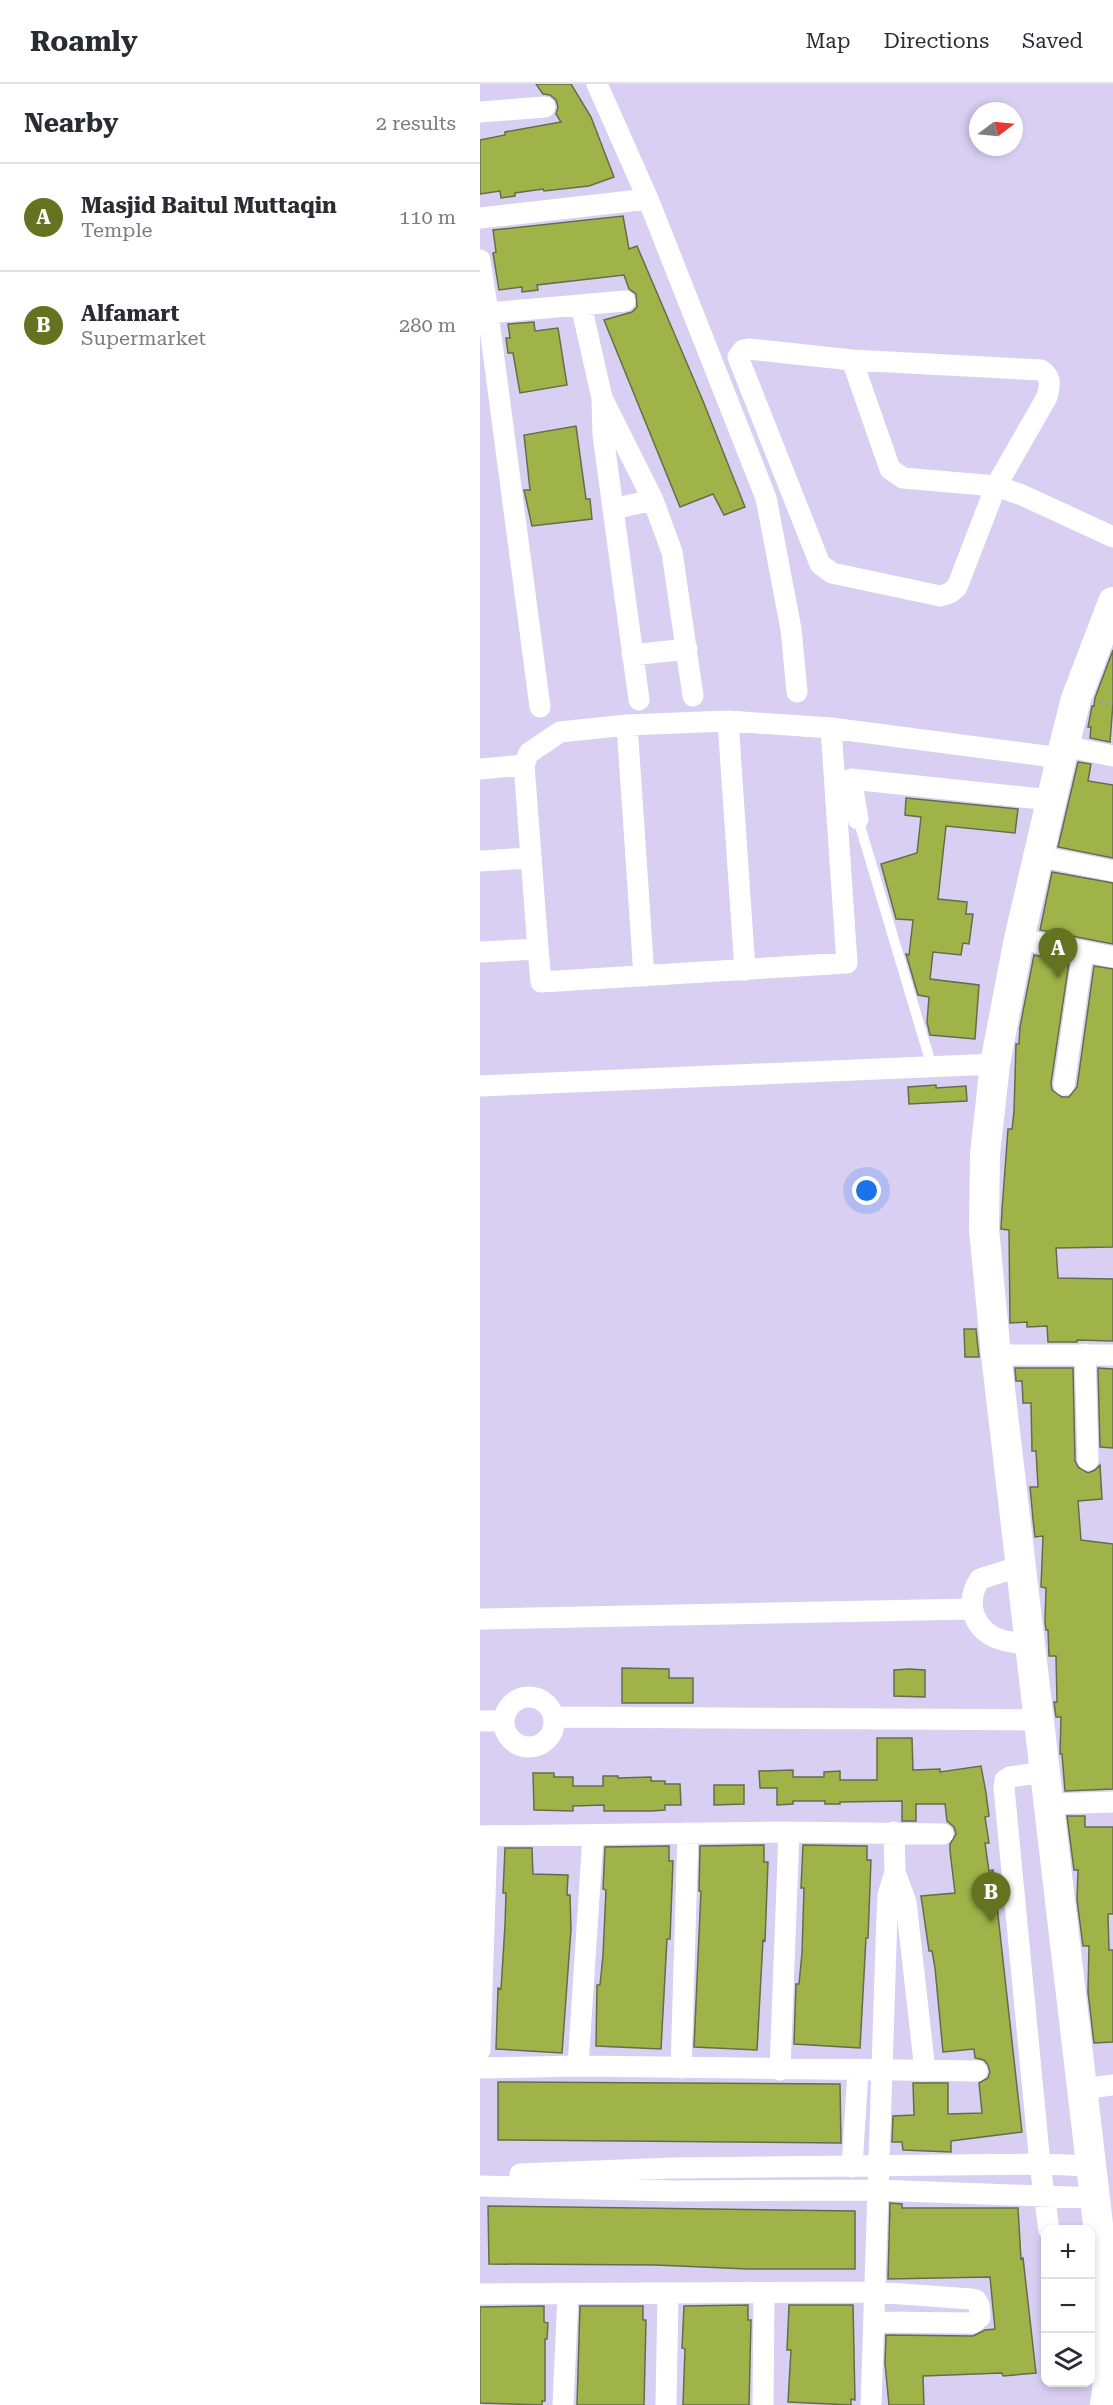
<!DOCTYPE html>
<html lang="en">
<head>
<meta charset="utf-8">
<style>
	:root { --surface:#fff; --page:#f7f7f7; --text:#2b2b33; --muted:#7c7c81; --line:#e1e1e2; --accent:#64731f }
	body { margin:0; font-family:"Roboto Serif",serif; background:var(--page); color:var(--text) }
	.controls { position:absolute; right:18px; bottom:18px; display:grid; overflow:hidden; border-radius:12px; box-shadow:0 3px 9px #0003 }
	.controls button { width:54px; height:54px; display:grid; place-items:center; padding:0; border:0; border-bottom:2px solid var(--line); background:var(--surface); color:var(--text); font:30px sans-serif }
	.compass { position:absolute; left:489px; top:18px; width:54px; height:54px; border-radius:50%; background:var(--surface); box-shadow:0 3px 9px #0003; rotate:74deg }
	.you { position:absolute; left:387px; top:1107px; width:21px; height:21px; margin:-15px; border:4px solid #fff; border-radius:50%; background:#1a73e8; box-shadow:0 0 0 9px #1a73e833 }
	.badge { display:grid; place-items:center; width:39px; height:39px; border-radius:50%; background:var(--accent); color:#fff; font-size:20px; font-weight:700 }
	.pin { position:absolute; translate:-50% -50px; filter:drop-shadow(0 2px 3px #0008) }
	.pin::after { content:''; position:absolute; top:32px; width:21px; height:18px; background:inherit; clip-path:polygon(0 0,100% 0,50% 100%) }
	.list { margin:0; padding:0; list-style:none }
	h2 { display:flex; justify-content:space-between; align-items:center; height:78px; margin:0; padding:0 24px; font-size:26px }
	h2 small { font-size:20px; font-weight:400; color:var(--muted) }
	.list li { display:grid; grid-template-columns:39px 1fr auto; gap:18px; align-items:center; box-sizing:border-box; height:108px; padding:0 24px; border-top:2px solid var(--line) }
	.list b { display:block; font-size:22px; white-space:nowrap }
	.list p { margin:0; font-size:20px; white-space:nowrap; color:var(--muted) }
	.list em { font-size:20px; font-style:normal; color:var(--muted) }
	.icon { flex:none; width:33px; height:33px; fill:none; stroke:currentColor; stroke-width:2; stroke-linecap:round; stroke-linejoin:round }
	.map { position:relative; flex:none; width:633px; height:2321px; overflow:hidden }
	header { display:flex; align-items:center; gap:36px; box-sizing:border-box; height:84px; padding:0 30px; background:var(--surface); border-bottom:2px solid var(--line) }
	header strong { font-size:28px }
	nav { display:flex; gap:33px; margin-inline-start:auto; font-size:21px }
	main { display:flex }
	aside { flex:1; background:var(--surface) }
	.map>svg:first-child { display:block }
</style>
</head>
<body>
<header>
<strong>Roamly</strong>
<nav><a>Map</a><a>Directions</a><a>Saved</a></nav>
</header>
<main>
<aside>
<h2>Nearby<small>2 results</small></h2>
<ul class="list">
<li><span class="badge">A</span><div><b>Masjid Baitul Muttaqin</b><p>Temple</p></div><em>110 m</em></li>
<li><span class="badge">B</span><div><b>Alfamart</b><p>Supermarket</p></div><em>280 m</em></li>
</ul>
</aside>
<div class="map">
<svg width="633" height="2321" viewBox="0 0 633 2321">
	<rect width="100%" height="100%" fill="#d9cff3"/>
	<!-- building -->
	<path fill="#9fb348" stroke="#656d4b" stroke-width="1.5" d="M56 0H91L111 33 134 93 109 102 64 107 63 105 35 109V112L21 114 20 107 0 110V56L25 51V48L81 38 76 30 78 23 76 16 70 11 63 10Z
		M143 132 149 165 157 162 223 317 265 423 244 431 233 410 200 423 124 236 152 228 157 223 156 210 149 205 144 191 57 201 58 206 42 208V203L19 206 13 169 16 168 13 146Z
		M54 238 55 247 78 244 87 301 40 309 33 269H28L26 254H30L28 240Z
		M96 342 106 415H110L112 435 52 442 44 406H50L44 351Z
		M633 566V619L630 658 610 654 611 643H608L612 622H614L615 614Z
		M598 678 611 680 608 697 633 701V774L578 763Z
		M426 714 538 725 535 749 466 742 458 815 487 818 486 830H493L489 860 483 859 481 871 453 868 450 895 499 901 495 955 450 951 447 938 449 913 438 911 426 870 429 871 433 836 416 835 415 831 401 780 437 769 441 733 425 731Z
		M572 788 633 799V860L560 846Z
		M554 871 589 878 571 999 572 1006 582 1013H589L597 1003 614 882 633 885V1163L576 1164 578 1194 633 1195V1257L597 1256V1258H568L567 1242 547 1243V1238L530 1239 529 1146 521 1145 522 1126 528 1045H532L534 1027 536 960H539L540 943Z
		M456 1001V1004L486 1002 487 1017 429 1020 428 1003Z
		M484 1245H496L499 1273H485Z
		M535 1284H593L595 1377 598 1383 608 1389 615 1386 620 1381 622 1415 598 1417 601 1456 633 1460V1705L585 1707 582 1670H580L581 1633H576L574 1618H577L576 1572H569L568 1546H566L565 1538 566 1504 561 1503 563 1452 555 1453 553 1435 550 1403H558L556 1367H552L551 1319H543L542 1297H536Z
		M618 1284 633 1285V1364L620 1363Z
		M142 1584 189 1585V1594H213V1619H142Z
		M429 1585 445 1586V1613L414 1612V1586Z
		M397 1654H432L433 1686 460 1685V1688L501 1682 506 1709 509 1732 505 1733 509 1759H505L509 1787 513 1786 542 2048 471 2057V2068L423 2066 422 2058H412L413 2032 434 2031 433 1999H468V2030L502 2029 499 1999 508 1994 510 1988 508 1981 504 1976 495 1974 494 1965 463 1968 455 1884 452 1867H449L441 1812 475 1809 470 1767V1760L476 1750 474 1743 467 1737 465 1720H436V1737H422V1717L360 1718V1720H345V1717H313V1720L297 1721V1704H280L279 1687 313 1686V1693H344V1688L360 1687V1696H397Z
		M53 1689H74V1693H93V1702H123V1692H138V1694L171 1693V1697H185V1700H200L201 1721H185V1726L171 1727H124V1721L93 1722V1727L54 1726Z
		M234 1701H264V1720L234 1721Z
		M587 1732H605V1743H633V1830H628L629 1866H633V1958L614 1959 608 1908 609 1862H603L597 1816 598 1786H594Z
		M284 1761V1778H288L285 1857 283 1856 277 1966 214 1963 221 1807H219L220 1762Z
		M323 1761 387 1762V1776H391L388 1854H386L380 1964 314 1960 316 1900H319L322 1869 324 1804H321Z
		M189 1762V1777H193L190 1855H187L181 1965 116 1962 117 1901H120L123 1871 126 1806 123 1805 125 1763Z
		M25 1764H52L53 1790 88 1791 87 1811H90L91 1845 82 1969 16 1965 18 1904 21 1905 25 1841 26 1809H23Z
		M18 1998 360 2000 361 2059 18 2056Z
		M410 2119 422 2120V2124H538L541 2175 543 2174 556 2289 523 2292 522 2289 443 2292 444 2321H409L405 2279 406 2251 493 2252 505 2246 515 2245 510 2193 408 2195Z
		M8 2122 375 2127V2185H268L175 2181 9 2180Z
		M268 2221V2236H271L269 2321H203L205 2265 202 2264 204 2222Z
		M309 2221H373L375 2316 371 2315V2321L308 2318 311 2266H307Z
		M64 2222V2238L68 2239 67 2255H65V2317H62V2321L0 2319V2223Z
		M100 2222H163V2236H166L164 2321H97Z"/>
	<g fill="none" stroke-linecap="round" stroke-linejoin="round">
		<!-- path -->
		<path stroke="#a098b5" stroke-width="3" stroke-dasharray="3 4.5" stroke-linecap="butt" d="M619 618 633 620"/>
		<!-- lane -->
		<path stroke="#fff" stroke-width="10" d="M378 735 452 983"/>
		<!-- street -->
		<path stroke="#fff" stroke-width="21" d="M117 0 168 115 286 414 311 545 317 608
			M0 28 65 23
			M0 134 168 115
			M0 176 8 229 145 217
			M101 221 122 314 173 416 133 425
			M0 230 8 229 60 623
			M269 265 372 276 561 286C572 294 570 300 567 313L516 402 477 503 470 509 460 512 352 489 340 480 258 273 263 266Z
			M372 276 410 385 423 394 516 402 542 411 633 453
			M122 314 123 351 159 616
			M173 416 192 468 213 612
			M152 571 207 565
			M248 637 265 886
			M147 641 164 892
			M584 662 633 672
			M44 681 58 865
			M0 685 44 681 49 669 80 648 147 641 248 637 351 644 581 674
			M378 735 371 695 571 716
			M558 772 633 787
			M0 777 51 774
			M539 855 633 873
			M0 868 58 865 61 898 367 879 351 644
			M584 1001 603 868
			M0 1002 515 980
			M605 1270 608 1376
			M516 1271H633
			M541 1482 500 1495C487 1514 490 1539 512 1552 522 1558 539 1559 550 1561
			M0 1535 491 1525
			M24 1638a25 25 0 1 1 50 0a25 25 0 1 1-50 0Z
			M74 1633 560 1636
			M0 1637H23
			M566 1688 530 1693 525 1696 524 1704 560 2080 569 2146
			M570 1720 633 1718
			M0 1752 309 1748 463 1750
			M415 1788 426 1818 445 1987
			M0 1966 7 1752
			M98 1982 113 1752
			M0 1984 98 1982 497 1987
			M201 1984 208 1749
			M300 1986 309 1748
			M603 2005 633 2001
			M372 2083 378 1986
			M40 2090 192 2084 560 2080 613 2082
			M0 2102 193 2107 397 2106 616 2114
			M0 2210 395 2208 491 2215 496 2216 499 2221 500 2233 493 2239 394 2238
			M83 2321 88 2211
			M186 2321 188 2210
			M283 2321 284 2210
			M391 2321 407 1831 408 1811 415 1788 414 1748"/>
		<!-- secondary -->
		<path stroke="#fff" stroke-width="30" d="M625 2321C631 2286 629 2253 627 2217L516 1271 504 1145 505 1070 515 980 539 855 584 662 596 615 633 518"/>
	</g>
</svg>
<div class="controls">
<button>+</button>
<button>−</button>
<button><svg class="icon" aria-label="layers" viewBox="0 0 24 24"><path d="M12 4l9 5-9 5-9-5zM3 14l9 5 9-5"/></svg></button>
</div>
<svg class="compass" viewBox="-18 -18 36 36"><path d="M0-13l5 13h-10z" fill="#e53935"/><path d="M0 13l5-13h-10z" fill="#7c7c81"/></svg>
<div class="you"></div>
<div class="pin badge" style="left:578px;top:894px">A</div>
<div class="pin badge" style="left:511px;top:1838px">B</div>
</div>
</main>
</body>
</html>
